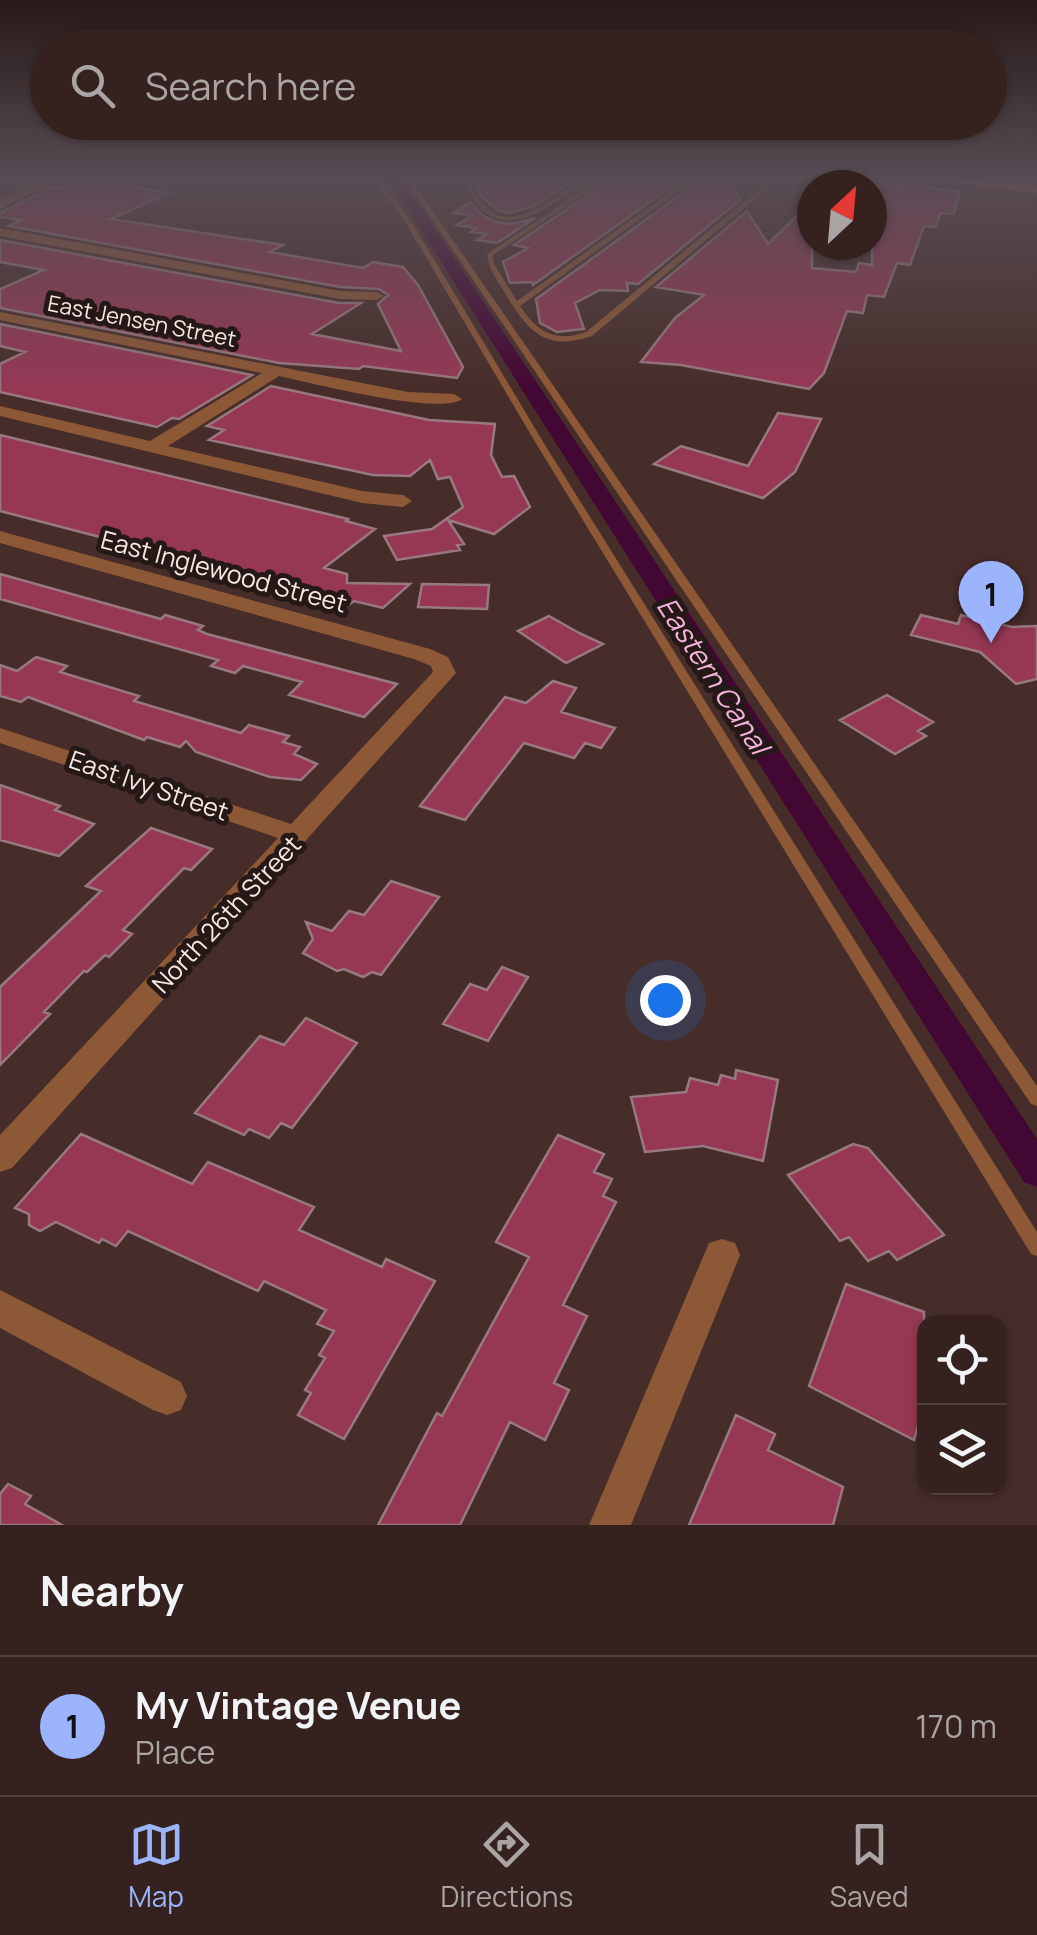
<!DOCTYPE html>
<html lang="en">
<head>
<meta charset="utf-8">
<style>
	:root { --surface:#35221f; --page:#3d2a28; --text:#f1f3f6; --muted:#aaa4a4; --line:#4f3f3d; --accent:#9cb4fd }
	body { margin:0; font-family:Manrope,sans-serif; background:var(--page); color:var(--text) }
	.controls { position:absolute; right:30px; bottom:30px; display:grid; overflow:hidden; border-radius:20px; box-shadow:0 2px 8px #0004 }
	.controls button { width:90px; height:90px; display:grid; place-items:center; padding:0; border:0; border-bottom:2px solid var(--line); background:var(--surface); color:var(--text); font:50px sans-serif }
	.compass { position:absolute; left:797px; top:170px; width:90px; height:90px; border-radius:50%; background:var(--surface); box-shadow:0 2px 8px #0004; rotate:26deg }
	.you { position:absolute; left:665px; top:1000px; width:35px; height:35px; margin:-25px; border:8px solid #fff; border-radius:50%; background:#1a73e8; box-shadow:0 0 0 15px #1a73e833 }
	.badge { display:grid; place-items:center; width:65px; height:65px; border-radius:50%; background:var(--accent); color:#111; font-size:32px; font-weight:700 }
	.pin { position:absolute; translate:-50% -82px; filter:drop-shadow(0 2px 5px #0008) }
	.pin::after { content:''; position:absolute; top:52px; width:35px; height:30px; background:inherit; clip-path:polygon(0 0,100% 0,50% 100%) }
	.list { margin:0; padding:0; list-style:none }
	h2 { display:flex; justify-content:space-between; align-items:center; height:130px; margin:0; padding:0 40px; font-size:42px }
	h2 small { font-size:32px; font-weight:400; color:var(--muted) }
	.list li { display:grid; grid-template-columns:65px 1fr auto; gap:30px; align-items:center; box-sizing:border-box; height:140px; padding:0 40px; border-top:2px solid var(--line) }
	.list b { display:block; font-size:38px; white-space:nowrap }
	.list p { margin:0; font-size:32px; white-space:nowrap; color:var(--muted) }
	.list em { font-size:32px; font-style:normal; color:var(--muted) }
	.icon { flex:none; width:55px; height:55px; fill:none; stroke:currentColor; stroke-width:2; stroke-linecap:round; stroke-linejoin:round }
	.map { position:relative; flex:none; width:1037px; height:1525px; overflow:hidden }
	.search { position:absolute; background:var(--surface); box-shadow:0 2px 8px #0004; left:30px; right:30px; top:30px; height:110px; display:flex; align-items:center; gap:25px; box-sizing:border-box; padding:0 35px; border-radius:55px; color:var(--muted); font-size:38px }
	.sheet { height:270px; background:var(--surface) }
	nav { display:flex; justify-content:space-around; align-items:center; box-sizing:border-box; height:140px; border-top:2px solid var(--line); background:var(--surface); font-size:28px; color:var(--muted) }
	nav a { display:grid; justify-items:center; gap:5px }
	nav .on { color:var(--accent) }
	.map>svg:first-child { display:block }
</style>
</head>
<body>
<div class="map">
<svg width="1037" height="1525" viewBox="0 0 1037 1525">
	<rect width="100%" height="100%" fill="#472d29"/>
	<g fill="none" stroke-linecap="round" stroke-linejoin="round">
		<!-- canal -->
		<path fill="#430734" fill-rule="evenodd" d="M385 178H398L420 206 1037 1139V1187L1024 1182 407 208Z"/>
	</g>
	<!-- building -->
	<path fill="#963854" stroke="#98797f" stroke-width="2.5" d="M487 178H576L534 206 510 213 499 211 481 196 476 188Z
		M613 178 681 180 533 285 532 282 510 283 503 262 528 248 514 245Z
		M88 180 169 193 111 219 283 245 270 252 363 268 373 262 403 267 418 285 463 367 457 378 363 366 359 369 279 363 0 308V289L44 270 0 262V240L339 303H361L312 334 401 351 378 304 388 295 379 289 340 287 9 226 22 220 0 217V213L53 187 67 188Z
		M872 180 960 192 954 214 941 213 935 227 924 226 910 265 897 263 884 297 867 295 863 313 847 311 824 373 809 389 681 365 641 362 675 318 704 295 656 287 747 211 768 244 812 201V268L856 272 859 263 872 265Z
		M698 182H728L740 200 638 284 627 283 628 291 600 290 575 303 584 329 557 332 540 323 536 299Z
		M470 202 482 215 496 222 511 224 535 218 497 243 477 240 487 234 471 232 477 228 457 225 473 215 453 213Z
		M0 324 252 375 179 419 172 418 157 427 0 392V364L25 352 0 346Z
		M271 386 429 420 495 424 491 455 502 477 514 476 530 507 494 534 448 520 464 544 457 545 460 550 397 560 384 536 432 529 463 507 450 477 438 479 430 460 410 476 373 475 209 440 224 430 207 426Z
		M778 413 821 419 795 472 763 498 654 464 681 446 748 466Z
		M0 435 348 519 346 521 375 529 324 568 347 574V583L410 584 383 608 354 601 350 604 183 563 188 560 0 511Z
		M0 574 161 619 165 615 203 626 198 630 207 634 397 684 364 717 289 695 302 682 243 666 235 673 211 666 218 660 0 599Z
		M422 584 489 585 487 609 418 607Z
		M921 615 958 624 961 615 1012 627 1037 626V679L1016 684 980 652 911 635Z
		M549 616 579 633 603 644 566 663 518 631Z
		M36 657 67 666 60 672 139 696 134 701 241 733 249 725 289 736 283 742 300 747 294 754 317 764 301 780 270 777 196 752 186 741 180 747 147 737 144 740 28 697 21 702 0 696V665L17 671Z
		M553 681 576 688 561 712 615 728 601 748 585 743 574 758 524 743 465 820 420 806 505 697 526 703Z
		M887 695 933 722 918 731 926 736 895 754 840 720Z
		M0 785 60 806 55 810 94 824 59 856 0 840Z
		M151 828 212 849 191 870 184 868 123 930 132 934 109 957 105 955 87 972 84 971 44 1012 50 1014 0 1065V987L101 891 86 886Z
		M391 881 439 897 381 975 372 972 363 977 344 969 337 971 303 953 313 939 306 922 332 931 349 911 364 915Z
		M502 967 528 977 488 1041 443 1024 470 984 487 990Z
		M306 1018 357 1043 292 1128 281 1123 269 1138 249 1129 244 1135 195 1113 260 1036 284 1045Z
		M736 1070 778 1080 763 1161 703 1146 645 1152 631 1097 686 1092 690 1078 718 1085 721 1075 735 1079Z
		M81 1134 192 1184 208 1162 314 1207 299 1230 382 1267 386 1259 435 1281 344 1439 298 1415 311 1393 305 1390 325 1358 319 1355 334 1331 317 1324 326 1310 264 1281 258 1291 128 1231 116 1246 102 1239 99 1243 56 1222 40 1231 29 1225V1214L15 1208Z
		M558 1135 604 1154 594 1172 612 1179 603 1196 616 1202 563 1305 587 1316 554 1383 569 1390 545 1440 510 1422 460 1525H378L437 1413 442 1416 529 1257 496 1242Z
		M853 1144 868 1148 944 1235 897 1260 889 1251 868 1261 849 1237 840 1241 788 1175Z
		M846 1284 924 1312V1404L914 1440 809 1386Z
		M736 1415 775 1434 768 1450 843 1487 833 1525H689Z
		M8 1484 31 1496 25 1504 62 1525H0V1494Z"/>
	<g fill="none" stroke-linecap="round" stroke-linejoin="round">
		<!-- service -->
		<path fill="#8d5836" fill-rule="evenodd" d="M372 178H378L410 219 545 445 1037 1232V1256L1031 1254 537 445 404 220Z
			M404 178H410L1037 1086V1106L1031 1104Z
			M476 178H483L471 187C476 194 480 202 486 208 514 234 559 195 583 178H590C565 197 515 238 484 212 476 206 471 195 465 187Z
			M601 178H609L493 255 494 264 517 301 690 178H697L520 306C537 332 555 343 586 332L773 178H780L592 336C543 353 526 328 503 290 496 278 488 268 487 254Z"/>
		<!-- minor -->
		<path fill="#8d5836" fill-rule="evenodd" d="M47 178H62L0 209V200Z
			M0 228 340 291 377 292 384 296 377 300 340 299 0 236Z
			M0 312 408 392 454 394 462 399C440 416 312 383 279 376L168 446 362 491 403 495 412 501 403 507 362 503 0 416V406L150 441 262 373 0 320Z
			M0 531 430 649 448 657 456 673 12 1168 0 1172V1135L278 838 0 743V728L291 824 433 672 431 666 414 659 0 543Z
			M722 1239 735 1243 740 1255 631 1525H589L709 1243Z
			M0 1290 181 1382 187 1396 181 1410 167 1415 153 1410 0 1328Z"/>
		<!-- primary -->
		<path fill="#e17522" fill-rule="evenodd" d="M941 178 1037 185V193L947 182Z"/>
	</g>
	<!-- sky -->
	<linearGradient id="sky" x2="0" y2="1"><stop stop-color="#271917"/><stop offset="0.45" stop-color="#584c54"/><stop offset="1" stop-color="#584c54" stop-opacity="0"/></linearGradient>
	<rect width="1037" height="392" fill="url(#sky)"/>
	<g text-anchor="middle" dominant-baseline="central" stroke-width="10" stroke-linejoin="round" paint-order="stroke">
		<!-- far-street labels -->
		<g font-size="22" fill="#fae8e5" stroke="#251917">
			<text transform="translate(142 321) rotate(11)">East Jensen Street</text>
		</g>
		<!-- street labels -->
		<g font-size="25" fill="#fae8e5" stroke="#251917">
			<text transform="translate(224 571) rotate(15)">East Inglewood Street</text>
			<text transform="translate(149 785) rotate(19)">East Ivy Street</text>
			<text transform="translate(226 914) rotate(-47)">North 26th Street</text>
		</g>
		<!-- water labels -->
		<g font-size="28" font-style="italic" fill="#f6b2dd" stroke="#251917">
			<text transform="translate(714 675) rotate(57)">Eastern Canal</text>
		</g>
	</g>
</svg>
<div class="controls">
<button><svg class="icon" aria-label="locate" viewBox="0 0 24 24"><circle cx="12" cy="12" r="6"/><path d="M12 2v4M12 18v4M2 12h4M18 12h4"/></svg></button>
<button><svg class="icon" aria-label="layers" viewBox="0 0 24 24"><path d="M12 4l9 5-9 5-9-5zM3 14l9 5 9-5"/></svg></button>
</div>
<svg class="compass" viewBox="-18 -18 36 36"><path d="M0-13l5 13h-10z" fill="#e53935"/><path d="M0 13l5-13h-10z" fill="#aaa4a4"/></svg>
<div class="you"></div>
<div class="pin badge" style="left:991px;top:643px">1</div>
<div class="search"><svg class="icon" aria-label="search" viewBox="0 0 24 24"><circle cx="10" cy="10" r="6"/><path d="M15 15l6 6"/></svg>Search here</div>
</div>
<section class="sheet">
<h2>Nearby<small></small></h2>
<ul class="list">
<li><span class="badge">1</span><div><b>My Vintage Venue</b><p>Place</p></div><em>170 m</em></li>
</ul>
</section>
<nav>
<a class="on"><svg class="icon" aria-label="map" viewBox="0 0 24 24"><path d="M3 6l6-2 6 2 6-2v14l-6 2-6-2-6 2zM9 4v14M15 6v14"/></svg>Map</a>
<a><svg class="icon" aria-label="directions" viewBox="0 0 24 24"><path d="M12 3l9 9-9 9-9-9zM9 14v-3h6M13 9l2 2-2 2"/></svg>Directions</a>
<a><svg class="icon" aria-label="saved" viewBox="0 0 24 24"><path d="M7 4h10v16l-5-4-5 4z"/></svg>Saved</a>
</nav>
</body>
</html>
